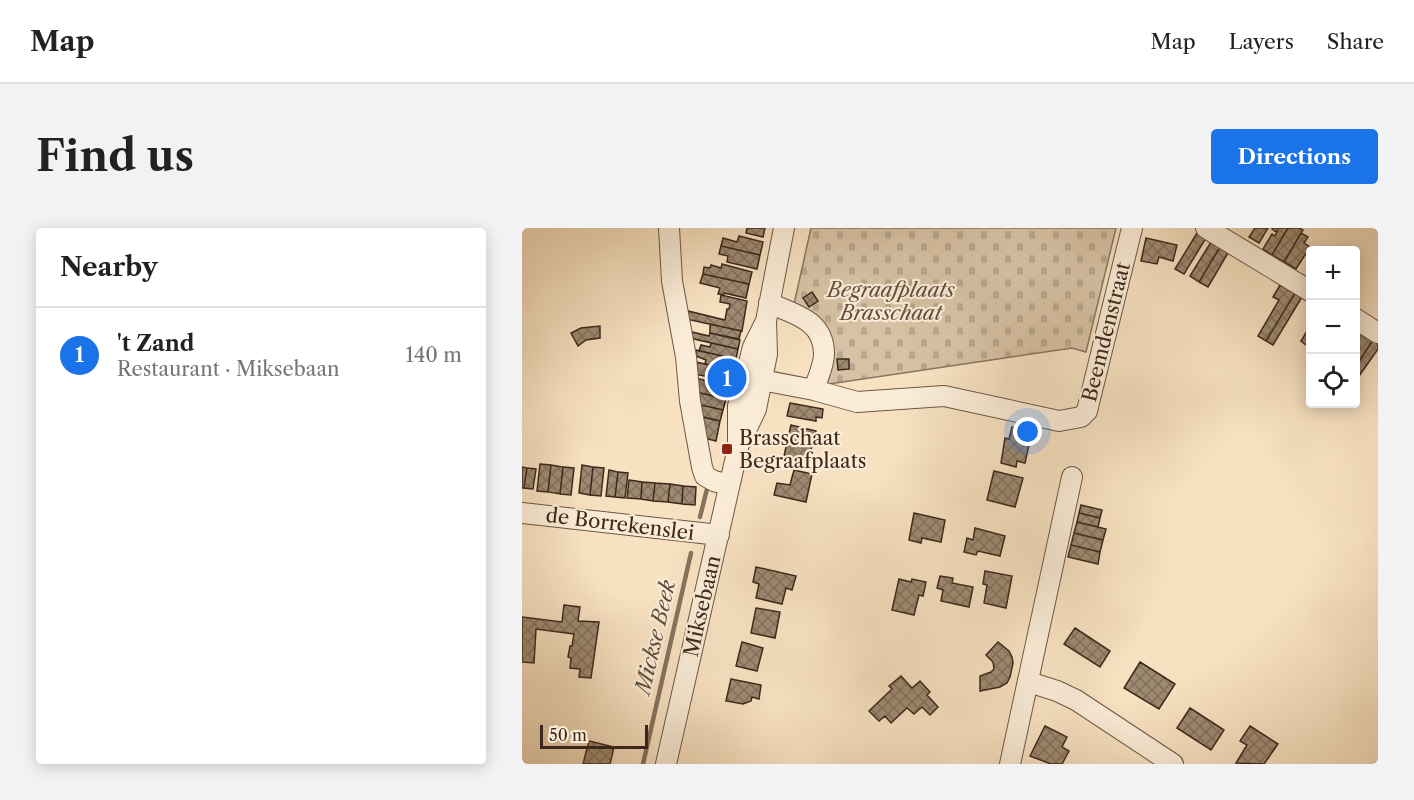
<!DOCTYPE html>
<html lang="en">
<head>
<meta charset="utf-8">
<style>
	:root { --surface:#fff; --page:#f2f2f2; --text:#222; --muted:#767676; --line:#e0e0e0; --accent:#1a73e8 }
	body { margin:0; font-family:"Libre Caslon Text",serif; background:var(--page); color:var(--text) }
	.controls { position:absolute; right:18px; top:18px; display:grid; overflow:hidden; border-radius:6px; box-shadow:0 3px 15px #0003 }
	.controls button { width:54px; height:54px; display:grid; place-items:center; padding:0; border:0; border-bottom:2px solid var(--line); background:var(--surface); color:var(--text); font:30px sans-serif }
	.scale { position:absolute; left:18px; bottom:15px; width:108px; box-sizing:border-box; padding-left:6px; border:3px solid #3d291b; border-top:0; font-size:16px; line-height:21px; white-space:nowrap; color:#3d291b; -webkit-text-stroke:4px #faecd7; paint-order:stroke }
	.you { position:absolute; left:506px; top:204px; width:21px; height:21px; margin:-15px; border:4px solid #fff; border-radius:50%; background:#1a73e8; box-shadow:0 0 0 9px #1a73e833 }
	.badge { display:grid; place-items:center; width:39px; height:39px; border-radius:50%; background:var(--accent); color:#fff; font-size:20px; font-weight:700 }
	.pin { position:absolute; translate:-50% -50%; border:3px solid #fff; box-shadow:0 2px 6px #0006 }
	.list { margin:0; padding:0; list-style:none }
	h2 { display:flex; justify-content:space-between; align-items:center; height:78px; margin:0; padding:0 24px; font-size:26px }
	h2 small { font-size:20px; font-weight:400; color:var(--muted) }
	.list li { display:grid; grid-template-columns:39px 1fr auto; gap:18px; align-items:center; box-sizing:border-box; height:96px; padding:0 24px; border-top:2px solid var(--line) }
	.list b { display:block; font-size:22px; white-space:nowrap }
	.list p { margin:0; font-size:20px; white-space:nowrap; color:var(--muted) }
	.list em { font-size:20px; font-style:normal; color:var(--muted) }
	.icon { flex:none; width:33px; height:33px; fill:none; stroke:currentColor; stroke-width:2; stroke-linecap:round; stroke-linejoin:round }
	.map { position:relative; flex:none; width:856px; height:536px; overflow:hidden; border-radius:6px }
	header { display:flex; align-items:center; gap:36px; box-sizing:border-box; height:84px; padding:0 30px; background:var(--surface); border-bottom:2px solid var(--line) }
	header strong { font-size:28px }
	nav { display:flex; gap:33px; margin-inline-start:auto; font-size:21px }
	.intro { display:flex; align-items:center; justify-content:space-between; box-sizing:border-box; height:144px; padding:0 36px }
	h1 { margin:0; font-size:42px }
	.button { padding:15px 27px; border-radius:6px; background:var(--accent); color:#fff; font-size:21px; font-weight:700 }
	main { display:flex; gap:36px; padding:0 36px }
	aside { flex:1; background:var(--surface); border-radius:6px; box-shadow:0 3px 15px #0003 }
	.map>svg:first-child { display:block }
</style>
</head>
<body>
<header>
<strong>Map</strong>
<nav><a>Map</a><a>Layers</a><a>Share</a></nav>
</header>
<div class="intro"><h1>Find us</h1><a class="button">Directions</a></div>
<main>
<aside>
<h2>Nearby<small></small></h2>
<ul class="list">
<li><span class="badge">1</span><div><b>'t Zand</b><p>Restaurant · Miksebaan</p></div><em>140 m</em></li>
</ul>
</aside>
<div class="map">
<svg width="856" height="536" viewBox="0 0 856 536">
	<defs>
		<pattern id="cemetery-stones" width="16" height="16" patternUnits="userSpaceOnUse" patternTransform="scale(1.5)"><rect width="16" height="16" fill="#d7c2a5"/><path d="M2 7V4a2 2 0 0 1 4 0v3zM10 15v-3a2 2 0 0 1 4 0v3z" fill="#b9a78d"/></pattern>
		<pattern id="building-cross-hatch" width="8" height="8" patternUnits="userSpaceOnUse" patternTransform="scale(1.5)"><rect width="8" height="8" fill="#9e8971"/><path d="M0 0l8 8M0 8l8-8" fill="none" stroke="#82705c"/></pattern>
	</defs>
	<rect width="100%" height="100%" fill="#f7e1c1"/>
	<filter id="stains"><feTurbulence type="fractalNoise" baseFrequency=".00333" numOctaves="4"/><feColorMatrix values="0 0 0 0 .2 0 0 0 0 .09 0 0 0 0 .02 0 0 0 .5 -.17"/></filter>
	<radialGradient id="worn" r=".72"><stop offset=".6" stop-color="#630" stop-opacity="0"/><stop offset="1" stop-color="#630" stop-opacity=".3"/></radialGradient>
	<!-- cemetery -->
	<path fill="url(#cemetery-stones)" stroke="#8a7660" stroke-width="1.5" d="M289 0H594L564 124 550 120 307 156 302 155 307 146 272 76Z"/>
	<g fill="none" stroke-linecap="round" stroke-linejoin="round">
		<!-- stream -->
		<path stroke="#87725d" stroke-width="4.5" d="M178 289 186 257
			M121 536 169 325"/>
	</g>
	<!-- building -->
	<path fill="url(#building-cross-hatch)" stroke="#3d291b" stroke-width="1.5" d="M225 0H243L241 9 224 5Z
		M733 0H746L737 15 727 9Z
		M751 0H766L750 27 741 21 750 6 753 8 756 2 754 4 750 1Z
		M766 0H777L781 2 762 34 750 27Z
		M675 5 684 10 662 46 653 41Z
		M779 5 786 9 782 15 788 19 774 41 762 34Z
		M217 8 241 14 238 27 199 18 201 10 215 14Z
		M624 10 655 17 651 33 637 29 635 36 619 33Z
		M689 14 698 19 677 54 668 48Z
		M199 18 238 27 235 41 205 34 206 28 197 26Z
		M698 19 706 25 686 59 677 54Z
		M200 36 230 44 227 56 181 46 182 39 188 40 189 37 199 40Z
		M181 46 227 56 224 70 202 65V67L196 66 198 60 178 55Z
		M758 57 773 65 744 113 736 108 757 72 751 69Z
		M290 64 296 73 287 79 281 70Z
		M773 65 780 69 751 117 744 113Z
		M199 67 225 73 220 103 164 91 166 83 203 92 205 81H207L208 76 198 74Z
		M188 96 219 103 217 111 188 105Z
		M78 98V110L64 112 56 118 49 105 59 100Z
		M788 98V120L779 113Z
		M834 102 851 112 834 138Z
		M166 103 187 108 188 105 218 112 216 121 172 111Z
		M851 112 856 116V121L837 148 834 145V138Z
		M189 115 216 121 214 131 177 123 179 117 188 119Z
		M174 122 214 131 211 143 183 136 184 132 174 128Z
		M315 131H327V141L316 142Z
		M174 134 210 142 206 158 187 153 188 149 172 146Z
		M173 150 206 158 204 171 174 164Z
		M174 164 204 171 201 182 175 176Z
		M268 175 301 181 300 190 294 189V193L265 188Z
		M175 176 201 182 198 193 177 188Z
		M180 189 198 193 194 213 182 210Z
		M269 197 294 203 286 233 262 228Z
		M490 199 510 203 503 235 495 233 494 239 479 235 483 210 487 211Z
		M18 236 29 237 26 264 15 263Z
		M29 237 41 239 38 266 26 264Z
		M60 237 71 239 68 267 57 265Z
		M0 239 5 240 2 260H0Z
		M41 239 52 240 49 267 38 266Z
		M71 239 82 240 79 268 68 267Z
		M5 240 14 241 11 261 2 260Z
		M87 242 96 244 93 269 84 268Z
		M272 242 290 246 284 274 252 267 255 255 268 257Z
		M472 243 501 250 493 279 465 272Z
		M96 244 106 245 103 270 93 269Z
		M107 252 120 254 119 271 105 270Z
		M120 254 133 255 131 273 119 271Z
		M133 255 148 256 146 274 131 273Z
		M148 256 161 258 160 276 146 274Z
		M161 258 174 259 173 277 160 276Z
		M559 277 580 282 578 290 557 285Z
		M392 285 423 292 419 314 400 310 399 315 387 312Z
		M557 285 578 290 576 299 555 294Z
		M555 294 584 301 581 312 552 305Z
		M453 300 483 308 478 328 456 323 454 327 442 324 445 310 451 312Z
		M552 305 581 312 578 324 549 317Z
		M549 317 578 324 576 336 546 329Z
		M234 339 274 348 270 362 264 360 260 376 234 370 237 356 231 354Z
		M463 343 490 348 484 380 462 375 465 357 461 356Z
		M418 348 431 350 430 355 451 359 447 379 419 373 421 362 415 360Z
		M377 351 389 354 390 351 404 354 401 368 397 367 392 387 370 382Z
		M42 377 58 379 56 393 77 394 69 450 57 449 58 441 48 440 49 430 46 429 48 418H50L52 406 14 401 12 435 0 434V389L40 394Z
		M234 380 258 384 253 410 229 405Z
		M553 400 588 423 578 439 542 416Z
		M220 414 241 420 235 443 214 438Z
		M476 414 487 423 490 429 491 435 488 449 485 455 478 459 458 463V448L469 444 472 441 471 434 464 427Z
		M618 434 653 456 637 481 602 460Z
		M379 448 390 460 398 453 408 464 405 467 416 479 408 487 400 479 392 486 385 480 369 495 363 488 357 493 347 483 370 461 367 458Z
		M209 451 239 457 237 471 230 469 229 473 221 476 204 473Z
		M668 480 702 502 689 522 655 500Z
		M523 498 545 509 540 519 547 523 540 536H529L508 528Z
		M728 498 756 516 742 536 714 535 725 517 718 513Z
		M67 513 92 519 88 536H61Z"/>
	<g fill="none" stroke-linecap="round" stroke-linejoin="round">
		<defs>
			<path id="minor" d="M147 0 150 53 164 129 168 173 180 239 183 248 192 253 207 257
				M684 0 788 63
				M247 75C272 86 302 92 302 126 302 138 295 151 292 162
				M834 91 856 105
				M224 149 292 162 335 174 422 168 537 193 559 189 565 183 610 0
				M219 213 234 181 245 126 244 93 262 0
				M0 285 197 307
				M507 454 535 463 554 472 651 536
				M144 536 216 220V178L231 119 244 93
				M488 536 550 249"/>
		</defs>
		<!-- minor casing -->
		<use href="#minor" stroke="#6c5744" stroke-width="22"/>
		<!-- minor -->
		<use href="#minor" stroke="#faecd7" stroke-width="20"/>
	</g>
	<!-- markers -->
	<rect fill="#8f2418" stroke="#faecd7" stroke-width="2" x="199" y="215" width="12" height="12" rx="3"/>
	<g text-anchor="middle" dominant-baseline="central" stroke-width="4.5" stroke-linejoin="round" paint-order="stroke">
		<!-- park labels -->
		<g font-size="20" font-style="italic" fill="#644f3e" stroke="#faecd7">
			<text x="369" y="62">Begraafplaats<tspan x="369" dy="23">Brasschaat</tspan></text>
		</g>
		<!-- street labels -->
		<g font-size="20" fill="#3d291b" stroke="#faecd7">
			<text transform="translate(584 104) rotate(-76)">Beemdenstraat</text>
			<text transform="translate(98 296) rotate(7)">de Borrekenslei</text>
			<text transform="translate(180 378) rotate(-77)">Miksebaan</text>
		</g>
		<!-- poi labels -->
		<g font-size="20" fill="#3d291b" stroke="#faecd7" text-anchor="start">
			<text x="217" y="210">Brasschaat<tspan x="217" dy="23">Begraafplaats</tspan></text>
		</g>
		<!-- water labels -->
		<g font-size="21" font-style="italic" fill="#624d3c" stroke="#faecd7">
			<text transform="translate(133 409) rotate(-77)">Mickse Beek</text>
		</g>
	</g>
	<rect width="100%" height="100%" filter="url(#stains)"/>
	<rect width="100%" height="100%" fill="url(#worn)"/>
</svg>
<div class="controls">
<button>+</button>
<button>−</button>
<button><svg class="icon" aria-label="locate" viewBox="0 0 24 24"><circle cx="12" cy="12" r="6"/><path d="M12 2v4M12 18v4M2 12h4M18 12h4"/></svg></button>
</div>
<div class="scale">50 m</div>
<div class="you"></div>
<div class="pin badge" style="left:205px;top:150px">1</div>
</div>
</main>
</body>
</html>
